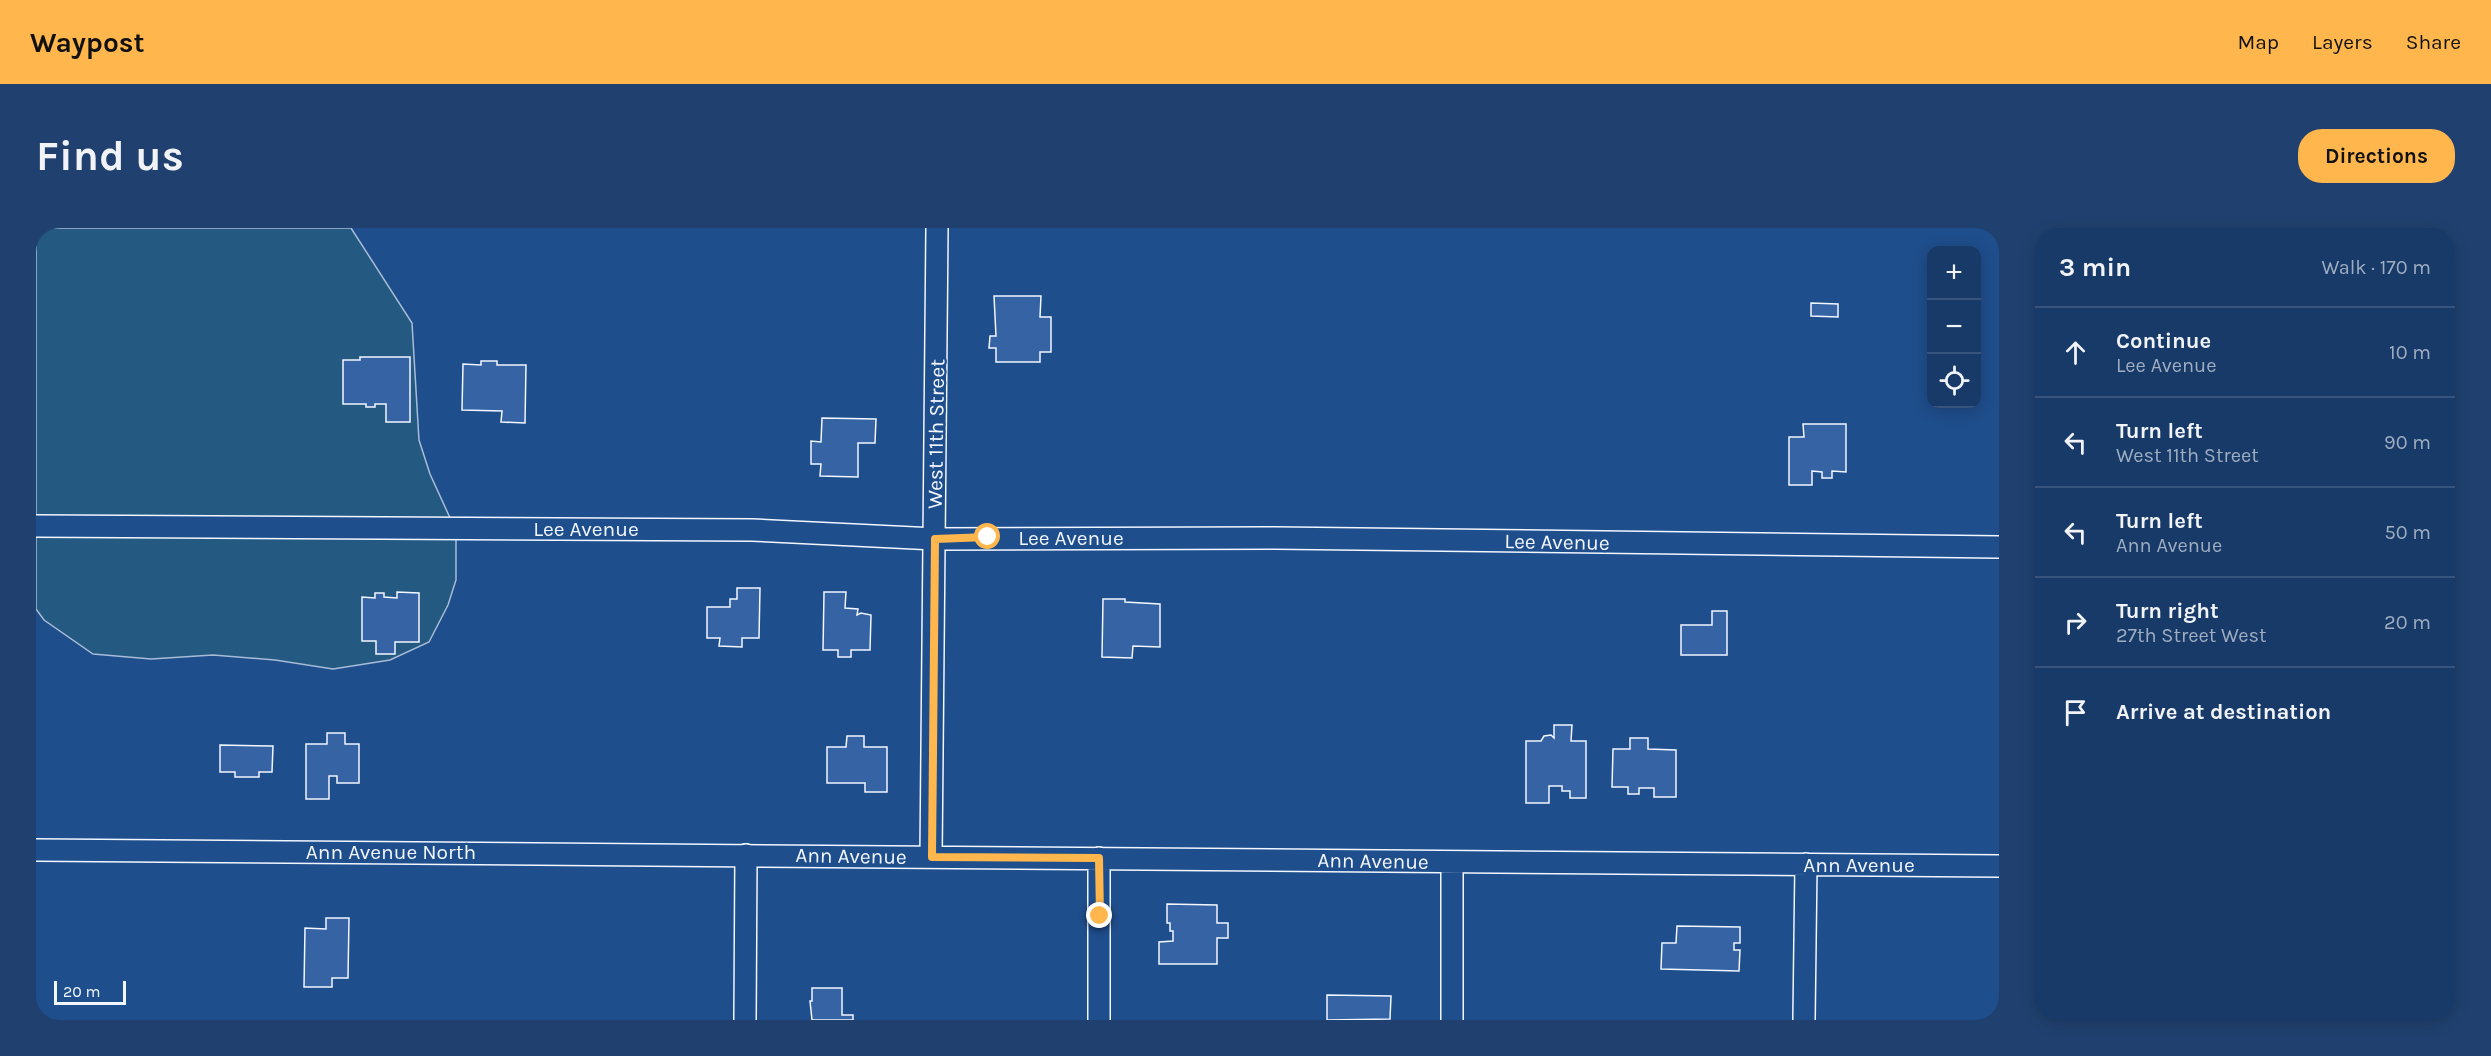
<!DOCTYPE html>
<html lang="en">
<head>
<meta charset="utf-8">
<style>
	:root { --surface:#173a69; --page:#20416f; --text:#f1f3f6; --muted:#9eadc0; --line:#36547d; --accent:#ffb74d }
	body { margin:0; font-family:Karla,sans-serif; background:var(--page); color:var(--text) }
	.controls { position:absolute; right:18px; top:18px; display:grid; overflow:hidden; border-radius:12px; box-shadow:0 3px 15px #0003 }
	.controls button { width:54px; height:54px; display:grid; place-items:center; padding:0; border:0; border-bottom:2px solid var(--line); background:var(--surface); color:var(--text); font:30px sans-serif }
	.scale { position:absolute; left:18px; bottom:15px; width:72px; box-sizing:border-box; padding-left:6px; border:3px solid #f2f6ff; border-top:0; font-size:16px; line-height:21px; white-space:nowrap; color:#f2f6ff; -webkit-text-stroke:4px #1f4e8c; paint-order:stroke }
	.stop { position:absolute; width:18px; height:18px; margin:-14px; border:4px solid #ffb74d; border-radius:50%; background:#fff }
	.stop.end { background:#ffb74d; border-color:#fff; box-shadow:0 2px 6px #0008 }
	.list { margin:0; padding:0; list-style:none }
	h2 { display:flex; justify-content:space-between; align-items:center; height:78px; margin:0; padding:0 24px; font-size:26px }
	h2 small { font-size:20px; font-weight:400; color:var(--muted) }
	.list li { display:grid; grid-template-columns:39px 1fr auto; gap:18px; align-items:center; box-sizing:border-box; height:90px; padding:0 24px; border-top:2px solid var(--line) }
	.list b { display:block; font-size:22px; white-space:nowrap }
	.list p { margin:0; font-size:20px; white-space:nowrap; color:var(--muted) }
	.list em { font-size:20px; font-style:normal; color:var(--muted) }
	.icon { flex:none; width:33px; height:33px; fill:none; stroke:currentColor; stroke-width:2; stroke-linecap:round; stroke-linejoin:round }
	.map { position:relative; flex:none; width:1963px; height:792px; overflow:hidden; border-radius:24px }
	header { display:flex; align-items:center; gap:36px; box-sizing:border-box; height:84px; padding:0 30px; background:var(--accent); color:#111 }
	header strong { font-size:28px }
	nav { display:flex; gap:33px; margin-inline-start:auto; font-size:21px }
	.intro { display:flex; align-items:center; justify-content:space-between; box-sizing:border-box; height:144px; padding:0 36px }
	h1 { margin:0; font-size:42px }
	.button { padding:15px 27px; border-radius:24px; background:var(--accent); color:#111; font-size:21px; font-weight:700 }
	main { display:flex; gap:36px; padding:0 36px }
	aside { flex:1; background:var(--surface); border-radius:24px; box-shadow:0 3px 15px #0003 }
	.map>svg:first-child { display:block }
</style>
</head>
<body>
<header>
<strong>Waypost</strong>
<nav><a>Map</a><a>Layers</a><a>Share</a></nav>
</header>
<div class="intro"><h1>Find us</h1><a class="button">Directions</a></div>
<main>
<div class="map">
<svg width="1963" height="792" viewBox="0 0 1963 792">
	<rect width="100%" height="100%" fill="#1f4e8c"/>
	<!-- green -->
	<path fill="#245a82" stroke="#a8bbd7" stroke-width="1.5" d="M0 0H315L376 95 383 212 394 246 420 303V352L412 377 393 414 354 432 297 441 239 432 177 427 115 431 57 426 8 392 0 381Z"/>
	<!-- building -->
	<path fill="#3563a3" stroke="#f2f6ff" stroke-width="1.5" d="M958 68H1005L1004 89H1015V124H1004V134H960V120H953L954 108H960Z
		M1775 75 1802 76V89L1775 88Z
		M324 129H374V194H350V176H339V179H330V176H307V132H324Z
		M445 133H461V137H490L489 195 465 194 466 183 426 182 427 136 445 137Z
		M786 190 840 191 839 215H822V249L784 248 785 236H775V213L785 214Z
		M1767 196H1810V244L1796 243V250H1786V244L1776 243V257H1753V209H1768Z
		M701 360H724L723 410H706V419L683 418 684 410H671V379H694V371H701Z
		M361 364 383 365V414H359V426H340V413H326V369L339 370V365H348V369L361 370Z
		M788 364H810L809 380 822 381 821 387 825 385 835 387 834 422H815V429H802V422H787Z
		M1067 371H1089V374L1124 376V419L1097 418 1096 430 1066 429Z
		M1676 383H1691V427H1645V397H1676Z
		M1518 497H1536L1535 513H1550V570H1534V563H1526V558H1513V575H1490V513H1505L1508 508 1515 507 1518 510Z
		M291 505H309V516H323V555H301V548H293V571H270V516H291Z
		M811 508H828V519H851V564H829V555H791V519H810Z
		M1594 510H1612V521L1640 522V569H1618V560H1603V566H1592V559H1576L1577 521H1594Z
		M184 517 237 518 236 544H223V549H199V544H184Z
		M1131 676 1181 677V695H1192V710H1181V736H1123V714L1137 713V703H1134V695H1131Z
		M290 690H313L312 750H296V759H268L269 700 290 701Z
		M1641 698 1704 699V715H1698V722H1704L1703 743 1625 741 1626 715H1640Z
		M776 760H806V787H817V792H776L774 773H776Z
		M1291 767 1355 768 1354 791 1291 792Z"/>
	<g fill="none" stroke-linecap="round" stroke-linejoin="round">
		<defs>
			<path id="street" d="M0 298 716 302 899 311 1239 310 1963 319
				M0 622 1963 638
				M895 629 901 0
				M1063 630V792
				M709 792 710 627
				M1416 792V634
				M1768 792 1770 636"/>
		</defs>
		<!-- street casing -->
		<use href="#street" stroke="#f2f6ff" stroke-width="24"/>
		<!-- street -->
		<use href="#street" stroke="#1f4e8c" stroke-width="21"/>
	</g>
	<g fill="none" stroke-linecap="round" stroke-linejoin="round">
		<!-- route -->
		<path stroke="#ffb74d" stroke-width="8" d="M952 309 899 311 896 629 1063 630 1064 688"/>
	</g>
	<g text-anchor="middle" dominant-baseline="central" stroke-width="4.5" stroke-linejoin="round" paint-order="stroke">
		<!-- street labels -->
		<g font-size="21" fill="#f2f6ff" stroke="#1f4e8c">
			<text transform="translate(900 206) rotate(-89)">West 11th Street</text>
			<text x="550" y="301">Lee Avenue</text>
			<text x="1035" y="310">Lee Avenue</text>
			<text transform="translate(1521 314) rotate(1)">Lee Avenue</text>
			<text x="355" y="624">Ann Avenue North</text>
			<text transform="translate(815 628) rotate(1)">Ann Avenue</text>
			<text transform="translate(1337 633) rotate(1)">Ann Avenue</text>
			<text x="1823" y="637">Ann Avenue</text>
		</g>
	</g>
</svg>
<div class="controls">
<button>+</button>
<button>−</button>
<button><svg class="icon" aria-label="locate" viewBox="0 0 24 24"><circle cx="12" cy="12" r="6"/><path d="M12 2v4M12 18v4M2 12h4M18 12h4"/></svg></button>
</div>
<div class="scale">20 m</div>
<div class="stop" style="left:952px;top:309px"></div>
<div class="stop end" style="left:1064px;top:688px"></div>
</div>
<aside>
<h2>3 min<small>Walk · 170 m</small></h2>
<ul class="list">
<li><svg class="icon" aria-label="ahead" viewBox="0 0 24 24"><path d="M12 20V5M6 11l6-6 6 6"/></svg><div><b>Continue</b><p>Lee Avenue</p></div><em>10 m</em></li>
<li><svg class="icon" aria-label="left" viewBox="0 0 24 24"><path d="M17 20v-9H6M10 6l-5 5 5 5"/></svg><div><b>Turn left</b><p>West 11th Street</p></div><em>90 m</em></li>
<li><svg class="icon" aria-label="left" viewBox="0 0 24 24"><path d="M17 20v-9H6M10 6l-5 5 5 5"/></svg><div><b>Turn left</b><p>Ann Avenue</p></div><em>50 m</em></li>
<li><svg class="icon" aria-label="right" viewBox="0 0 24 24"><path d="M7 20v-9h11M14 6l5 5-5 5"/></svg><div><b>Turn right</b><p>27th Street West</p></div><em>20 m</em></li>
<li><svg class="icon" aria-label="arrive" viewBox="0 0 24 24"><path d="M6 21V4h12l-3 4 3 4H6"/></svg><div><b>Arrive at destination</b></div></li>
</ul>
</aside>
</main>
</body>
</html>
